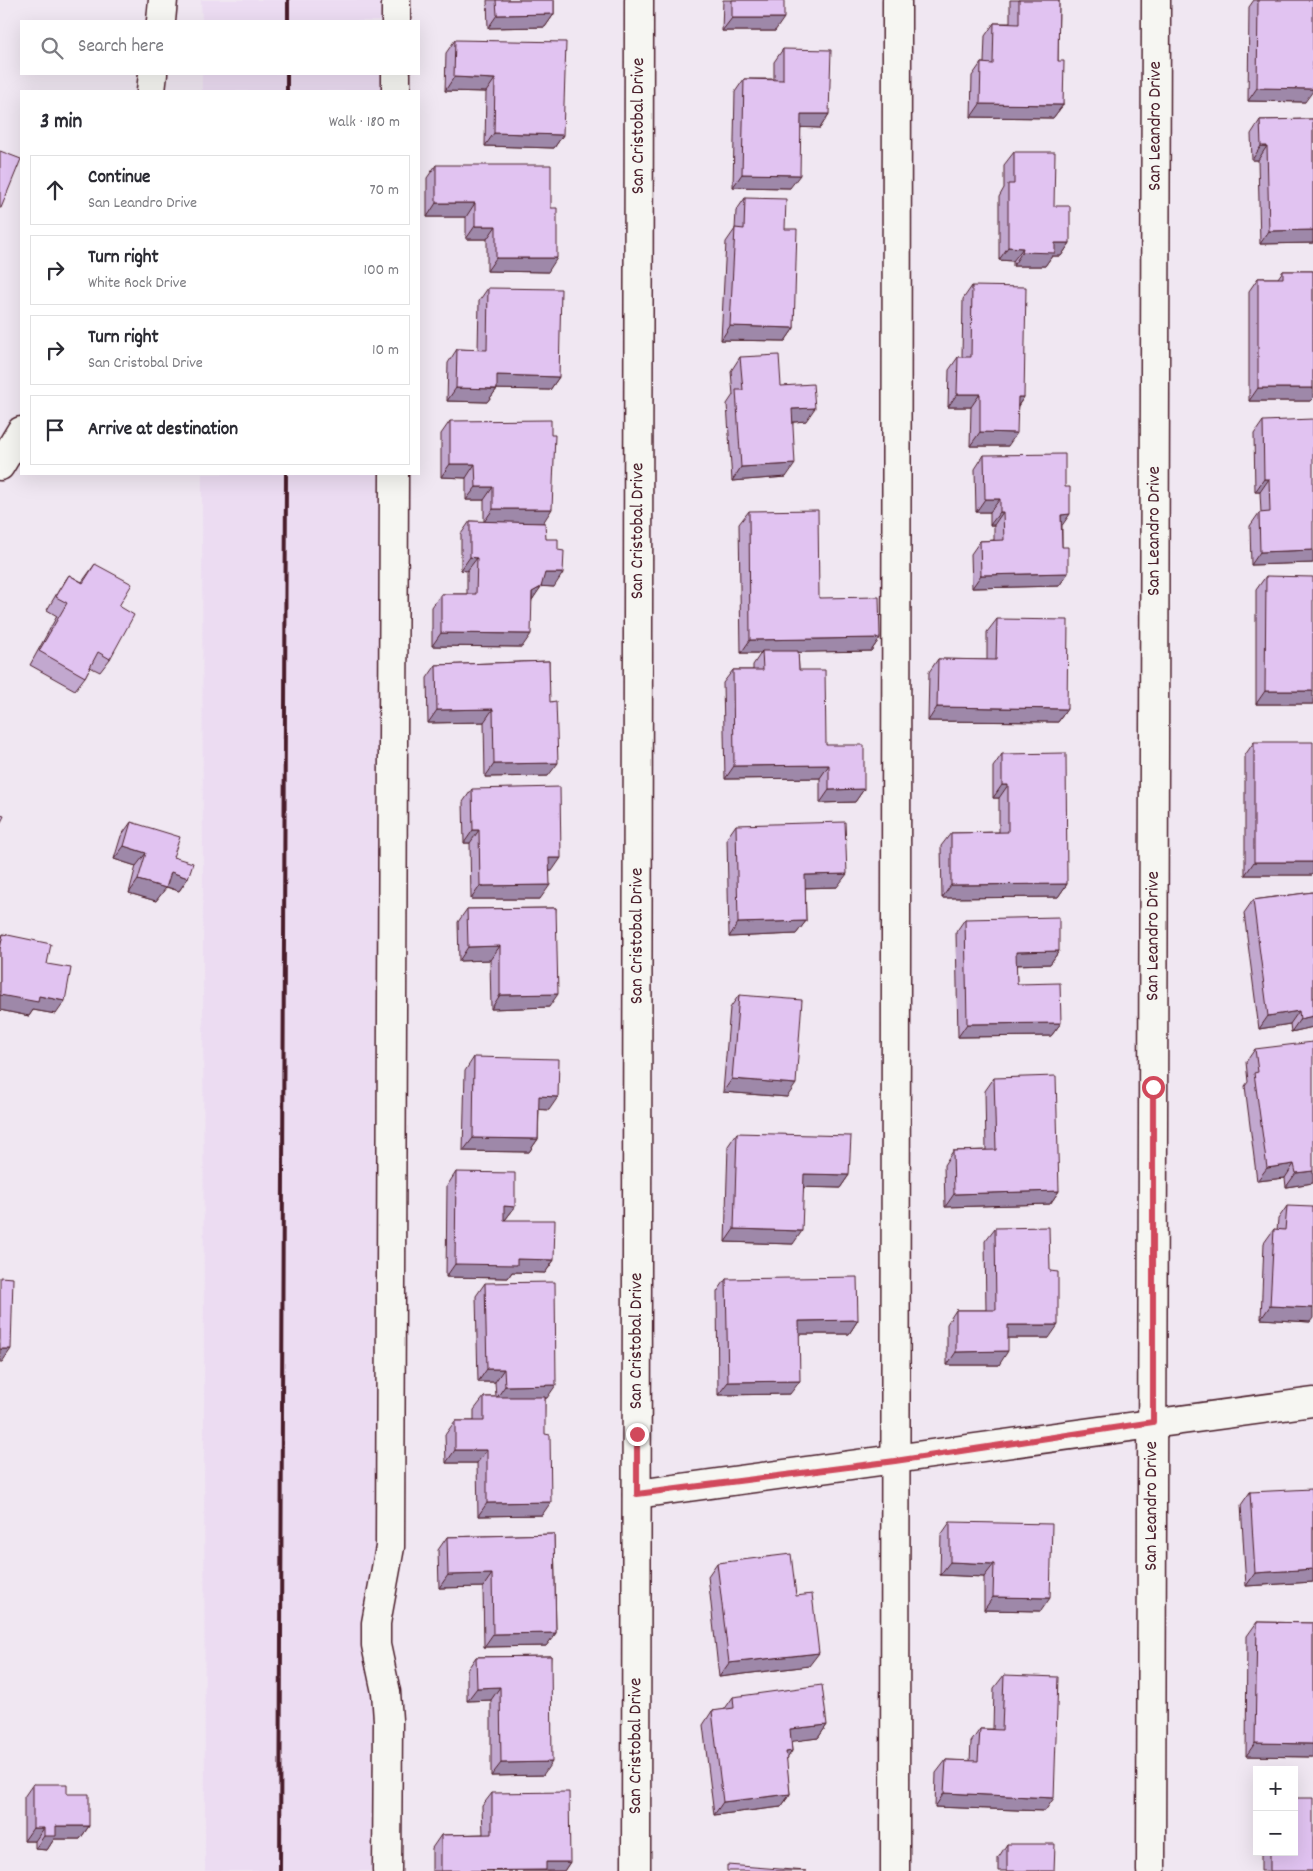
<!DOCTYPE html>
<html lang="en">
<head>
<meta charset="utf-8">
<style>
	:root { --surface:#fff; --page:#f2f2f3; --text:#2b2b33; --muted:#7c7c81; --line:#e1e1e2 }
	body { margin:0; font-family:Dekko,sans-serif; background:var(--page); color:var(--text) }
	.controls { position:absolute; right:15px; bottom:15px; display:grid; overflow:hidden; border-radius:0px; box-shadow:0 5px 20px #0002 }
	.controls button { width:45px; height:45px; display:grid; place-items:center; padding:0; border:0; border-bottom:1px solid var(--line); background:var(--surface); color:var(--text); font:25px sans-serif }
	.stop { position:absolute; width:15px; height:15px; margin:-11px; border:4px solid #d1495b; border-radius:50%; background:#fff }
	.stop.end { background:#d1495b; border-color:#fff; box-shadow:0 1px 5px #0008 }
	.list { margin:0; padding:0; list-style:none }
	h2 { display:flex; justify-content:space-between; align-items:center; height:65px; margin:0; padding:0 20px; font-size:21px }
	h2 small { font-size:16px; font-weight:400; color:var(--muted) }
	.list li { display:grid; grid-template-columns:32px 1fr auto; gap:15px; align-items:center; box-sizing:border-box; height:70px; margin:0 10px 10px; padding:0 10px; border:1px solid var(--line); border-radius:0px }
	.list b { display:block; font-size:19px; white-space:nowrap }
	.list p { margin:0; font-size:16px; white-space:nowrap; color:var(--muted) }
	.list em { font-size:16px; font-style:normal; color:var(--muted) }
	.icon { flex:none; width:28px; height:28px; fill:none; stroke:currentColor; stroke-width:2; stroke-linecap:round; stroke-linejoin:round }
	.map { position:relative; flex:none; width:1313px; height:1871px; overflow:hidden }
	.search { position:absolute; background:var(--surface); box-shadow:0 5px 20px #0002; left:20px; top:20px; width:400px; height:55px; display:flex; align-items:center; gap:12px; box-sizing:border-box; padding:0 18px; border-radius:0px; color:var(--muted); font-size:19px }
	.panel { position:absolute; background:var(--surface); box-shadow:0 5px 20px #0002; left:20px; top:90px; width:400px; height:385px; border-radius:0px }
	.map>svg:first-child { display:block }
</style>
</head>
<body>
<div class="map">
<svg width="1313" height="1871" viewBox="0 0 1313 1871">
	<rect width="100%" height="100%" fill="#f0e7f2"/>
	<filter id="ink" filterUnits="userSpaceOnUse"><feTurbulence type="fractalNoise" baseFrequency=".02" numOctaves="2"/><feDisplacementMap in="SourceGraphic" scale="10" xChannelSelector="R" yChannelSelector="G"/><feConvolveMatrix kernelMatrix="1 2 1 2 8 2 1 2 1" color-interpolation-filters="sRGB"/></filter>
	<g filter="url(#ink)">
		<!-- built -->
		<path fill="#ecdcf2" d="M201 0H403V21H202Z
			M202 74H403V91H202Z
			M202 474H401L387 1871H205Z"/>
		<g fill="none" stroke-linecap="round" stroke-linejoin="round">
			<defs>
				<g id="minor">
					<path d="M161 21 163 0"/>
					<path d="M396 21V0"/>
					<path d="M151 91 153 74"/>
					<path d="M396 91V74"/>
					<path d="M0 466 21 431"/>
					<path d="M637 1494C862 1465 1087 1431 1313 1402"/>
					<path d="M387 1871 388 1720 386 1692 376 1645V1623L390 1547 394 474"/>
					<path id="s1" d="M636 1871 639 0"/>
					<path d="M895 1871 897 0"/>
					<path id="s2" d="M1151 1871 1156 0"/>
				</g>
			</defs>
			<!-- minor casing -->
			<use href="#minor" stroke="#4a1f2b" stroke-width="31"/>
			<!-- minor -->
			<use href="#minor" stroke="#f6f6f2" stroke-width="28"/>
			<!-- rail -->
			<path stroke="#4a1f2b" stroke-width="4" d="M288 21V0
				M287 91V74
				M280 1871 286 474"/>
		</g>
		<!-- wall -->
		<path fill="#c2a8cf" stroke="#4a1f2b" d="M487 0H554V14L545 27 488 28Z
			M723 0H784L775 31H722Z
			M1010 0H1059L1058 61 1063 105 1053 118 971 117 972 76 981 63H984L985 36 994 23H1010Z
			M1254 0H1313L1305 102 1248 101 1249 7Z
			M455 40 563 135 554 148 485 146 486 92 445 91 446 53Z
			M783 49 829 114 820 128 801 127 790 188 733 187 735 92 744 79H774V62Z
			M1313 119V243L1260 244 1258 160H1252L1251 134 1260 120Z
			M1014 152 1054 206 1070 243 1061 256H1052L1045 266H1013V261L999 260V197L1004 188V165Z
			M436 165 548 272 487 271V239H466V217H427V178Z
			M745 198 785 229 794 328 785 341 721 340 726 242 735 229 736 211Z
			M1283 271H1313V398L1310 401H1249V291L1258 278H1278Z
			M972 286 1024 397 1018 406 1008 446H970L971 407H948L949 370 958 357H962L963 299Z
			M488 288 559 377 550 390 497 389 487 402 447 401 448 363 457 349 478 350 479 301Z
			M740 357 781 386 806 421 793 422 786 477 732 481 727 404 733 395 731 371Z
			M450 421 543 523 554 587 541 586 532 600 522 647 432 646V607L441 594H467V571L461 570V534L470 521 484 522V500H466V478L441 477V434Z
			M1263 421 1313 563 1251 565 1250 526 1259 513H1261L1260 492H1255L1254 434Z
			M984 455 1062 526V547L1068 573 1059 586 972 588 971 554 980 541 994 540V525H990V512H976L975 469Z
			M749 511 819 598 880 638 871 651 798 652 799 670 826 745 864 789 855 802 820 803V778L725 779 723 683 733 670H753V665L761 653H741L739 524Z
			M95 564 119 606 110 659 100 672 90 667 85 677 75 690 30 665 57 616 47 610 60 588 69 575 82 582Z
			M1266 576 1313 704H1256V590Z
			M997 619 1067 709 1058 722 928 721 929 672 938 659 987 660V632Z
			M549 661 548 776 485 777 484 722 428 723 427 678 436 665Z
			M1254 742 1312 875H1245V755Z
			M1002 754 1067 884 1058 897 942 898 941 846 951 833 999 832V798H993V767Z
			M472 789 552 871H549L540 899H471L470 843H464L463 802Z
			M131 822 173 857 188 878 179 891 166 887 156 901 129 893 136 866 114 859 121 836Z
			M736 825 837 887 805 888 806 921 796 934 729 937 727 838Z
			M1313 892V1027L1291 1032 1290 1024 1259 1029 1244 913 1253 900Z
			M556 908 549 1007 491 1009 490 960 459 961 458 922 467 909Z
			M965 919 1059 951 1050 964 1016 965 1017 984 1061 1023 1051 1036 958 1037 956 932Z
			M3 934 47 964 56 1014 33 1010 29 1016 0 1010V939Z
			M739 995 787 1097 723 1092 730 1008Z
			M1255 1049 1313 1183 1286 1187 1285 1178 1257 1181 1245 1086 1248 1082 1246 1062Z
			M474 1057 549 1110 539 1109 538 1139 529 1152 463 1151 465 1071Z
			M994 1078 1059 1191 1050 1204 945 1207 944 1165 953 1151 986 1150 985 1091Z
			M737 1133 849 1175 840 1188 804 1187 793 1244 725 1242 728 1146Z
			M456 1172 515 1207 505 1220 554 1260 545 1273 512 1272 508 1278 446 1277 447 1186Z
			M1287 1206 1310 1322 1261 1319 1264 1243 1274 1229 1277 1230 1278 1219Z
			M995 1228 1049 1338H1008L999 1365H947V1324L956 1310H986L985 1241Z
			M726 1279 858 1320 849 1334H799L790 1394 718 1395 717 1292Z
			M485 1283 547 1398H545L542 1515 478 1516 477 1463H446L445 1435 455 1421H474V1410L484 1397H496L495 1382H478L476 1296Z
			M1250 1492 1313 1511V1582L1246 1586 1241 1505Z
			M950 1522 1041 1611 984 1610V1577L940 1575 941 1535Z
			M554 1534 556 1633 546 1646 484 1647 483 1587 439 1588 438 1550 447 1537Z
			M717 1563 796 1596 809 1666 719 1677 708 1576Z
			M1257 1622 1313 1623V1757L1246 1756 1247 1636Z
			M551 1656 543 1775 491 1776V1700L467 1701V1670L476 1657Z
			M1004 1675 1045 1811 935 1807 936 1773 946 1760 970 1761 971 1742 980 1729H993L994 1688Z
			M733 1697 827 1725 818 1738 791 1741 792 1751 786 1760 790 1794 781 1807 714 1815 703 1725 712 1711 724 1710Z
			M33 1784 67 1794 89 1826 80 1839H54L47 1850 35 1849V1841H24V1797Z
			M492 1793 570 1862 564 1871H432V1848L441 1835 483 1834 482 1806Z
			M1007 1844 1054 1871H998V1858Z
			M1261 1852H1294L1313 1871H1261Z"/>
		<!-- shaded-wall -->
		<path fill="#9e88a9" stroke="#4a1f2b" d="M554 14 545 27 488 28 497 15Z
			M732 18H784L775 31H722Z
			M454 77 495 79 486 92 445 91Z
			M1257 88 1313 89V91L1305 102 1248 101Z
			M980 104 1063 105 1053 118 971 117Z
			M801 114H829L820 128 792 127Z
			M494 133 563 135 554 148 485 146Z
			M1261 146H1267L1258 160H1252Z
			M742 174 800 175 790 188 733 187Z
			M436 203H475L466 217H427Z
			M475 226H496L487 239H466Z
			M1313 230V243L1260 244 1269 231Z
			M1055 243H1070L1061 256H1052L1045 266H1013L1022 252Z
			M1008 247 1023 248 1013 261 999 260Z
			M496 258H557L548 272 487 271Z
			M730 326 794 328 785 341 721 340Z
			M497 375 559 377 550 390 488 389Z
			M456 388 497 389 487 402 447 401Z
			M1258 388H1313V398L1310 401H1249Z
			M957 394H980L971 407H948Z
			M1018 397H1024L1015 410Z
			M815 408 806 421 783 423 792 409Z
			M980 432 1017 433 1008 446H970Z
			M450 464H475L466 478 441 477Z
			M795 464 786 477 732 481 741 467Z
			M1264 479H1269L1260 492H1255Z
			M476 487H493L484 500H466Z
			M985 499H1000L990 512H976Z
			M493 509H552L543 523 484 522Z
			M1000 512H1003L994 525H990Z
			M1070 514 1061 527V515Z
			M1313 550V563L1251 565 1260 552Z
			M470 557 477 558 467 571 461 570Z
			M545 573H563L554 587 535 586Z
			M1068 573 1059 586 972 588 981 575Z
			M541 587 532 600V592Z
			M441 633 531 634 522 647 432 646Z
			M880 638 871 651 762 653V651L761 653H741L750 640Z
			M1265 691H1313V704H1256Z
			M937 707 1067 709 1058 722 928 721Z
			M493 709 484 722 428 723 437 710Z
			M558 763 548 776 485 777 494 764Z
			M829 765 820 778 725 779 734 766Z
			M1002 785H1008L999 798H993Z
			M864 789 855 802 820 803 829 790Z
			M473 830H479L470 843H464Z
			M124 846 146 853 136 866 114 859Z
			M549 858H561L552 871H540Z
			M1254 862H1313V873L1312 875H1245Z
			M171 872 188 878 179 891 161 885Z
			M847 874 837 887 795 888 805 875Z
			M138 880 166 888 156 901 129 893Z
			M1067 884 1058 897 942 898 951 885Z
			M550 885 540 899H471L480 886Z
			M806 921 796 934 729 937 738 923Z
			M500 946 490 960 459 961 468 947Z
			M1059 951 1050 964 1007 965 1016 952Z
			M558 994 549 1007 491 1009 500 995Z
			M0 995 39 996 65 1001 56 1014 33 1010 29 1016 0 1010Z
			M1299 1011 1290 1024 1259 1029 1268 1016Z
			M1313 1016V1027L1291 1032 1300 1019Z
			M1061 1023 1051 1036 958 1037 967 1024Z
			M732 1079 796 1084 787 1097 723 1092Z
			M539 1096 558 1097 549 1110 530 1109Z
			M473 1138 538 1139 529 1152 463 1151Z
			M1294 1164 1285 1178 1257 1181 1267 1168Z
			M1313 1171V1183L1286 1187 1296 1173Z
			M804 1174 849 1175 840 1188 795 1187Z
			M1059 1191 1050 1204 945 1207 954 1194Z
			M504 1206 515 1207 505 1220H495Z
			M734 1229 802 1231 793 1244 725 1242Z
			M517 1259 554 1260 545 1273 512 1272 508 1278 446 1277 455 1264Z
			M1270 1306 1313 1308V1318L1310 1322 1261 1319Z
			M858 1320 849 1334H789L799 1321Z
			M1008 1325H1058L1049 1338H999Z
			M0 1349H11L2 1362H0Z
			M1008 1351 999 1365H947L956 1352Z
			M487 1369H504L495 1382H478Z
			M800 1381 790 1394 718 1395 728 1382Z
			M556 1385 547 1398 496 1399 505 1386Z
			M455 1450H487L477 1463H446Z
			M551 1502 542 1515 478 1516 487 1503Z
			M950 1562 994 1564 984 1577 940 1575Z
			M1313 1569V1582L1246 1586 1255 1573Z
			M492 1574 483 1587 439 1588 448 1575Z
			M993 1597 1050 1598 1041 1611 984 1610Z
			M556 1633 546 1646 484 1647 493 1634Z
			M819 1653 809 1666 719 1677 729 1663Z
			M500 1687 491 1700 467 1701 477 1688Z
			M827 1725 818 1738 780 1743 790 1729Z
			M1255 1743 1313 1744V1757L1246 1756Z
			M792 1751 783 1765 786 1752Z
			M552 1762 543 1775 491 1776 501 1763Z
			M944 1793 1054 1798 1045 1811 935 1807Z
			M790 1794 781 1807 714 1815 723 1802Z
			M56 1826H89L80 1839H54L47 1850 35 1849 44 1836Z
			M33 1828H44L35 1841H24Z
			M546 1862H570L564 1871H492Z"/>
		<!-- building -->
		<path fill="#e1c3f1" stroke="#4a1f2b" d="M496 0H554V14L497 15Z
			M732 0H784V18H732Z
			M1019 0H1059L1058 61H1064L1063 105 980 104 981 63 993 64 994 23 1019 24Z
			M1258 0H1313V89L1257 88Z
			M455 40 566 42 563 135 494 133 495 79 454 77Z
			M783 49 831 50 829 114H801L800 175 742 174 744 79 783 80Z
			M1313 119V230L1269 231 1267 146H1261L1260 120Z
			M0 151 21 159 1 208H0Z
			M1014 152H1055L1054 206H1070V243H1055V253L1022 252 1023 248 1008 247V184H1014Z
			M436 165H551V208H557V258H496V226H475V203H436Z
			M745 198 786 199 785 229H797L794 328 730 326 735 228 744 229Z
			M1283 271H1313V388H1258V278H1283Z
			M972 286 1026 287 1024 397H1018L1017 433 980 432V394H957L958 357H971Z
			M488 288 561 289 559 377 497 375V389L456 388 457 349 487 350Z
			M779 355 781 386 813 384 815 408 792 409 795 464 741 467 736 390H743L740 357Z
			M1313 419V550L1260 552 1259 513 1270 512 1269 479H1264L1263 421Z
			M551 420V435H555L552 509H493V487H476L475 464H450V421Z
			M1065 454V487H1070V514L1061 515 1062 547H1068V573L981 575 980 541 1004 540 1003 512H1000V499H985L984 455Z
			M818 510 819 598 879 597 880 638 750 640 749 511Z
			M470 521 545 523 546 539H558V550L564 551 563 573H545L541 587 532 592 531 634 441 633V594H476L477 558 470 557Z
			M95 564 132 584 119 606 134 615 110 659 98 652 85 677 39 651 67 603 56 597 69 575 83 583Z
			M1266 576 1313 577V691H1265Z
			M997 619 1068 620 1067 709 937 707 938 659 996 660Z
			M762 651H798L799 670H825L826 745H864V789L829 790V765L734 766 733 670H763Z
			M549 661 550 702 556 701 558 763 494 764 493 709 437 710 436 665Z
			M1254 742H1313V862H1254Z
			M1066 753 1067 884 951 885V833L1008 832V785H1002V754Z
			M560 787 561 858H549L550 885 480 886 479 830H473L472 789Z
			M0 815 4 816 0 824Z
			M131 822 180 837 173 857 193 863 188 878 171 872 166 888 138 880 146 853 124 846Z
			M845 822 847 874 805 875 806 921 738 923 736 825Z
			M1313 892V1016L1300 1019 1299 1011 1268 1016 1253 900Z
			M556 908 558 994 500 995V946L468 947 467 909Z
			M1059 917V951L1016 952 1017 984 1060 983 1061 1023 967 1024 965 919Z
			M3 934 51 944 47 964 71 968 65 1001 39 996 38 1002 0 995V949Z
			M739 995 802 1000 796 1084 732 1079Z
			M1313 1042V1171L1296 1173 1294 1164 1267 1168 1254 1073 1258 1072 1255 1049Z
			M474 1057 559 1059 558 1097 539 1096 538 1139 473 1138Z
			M1056 1076 1059 1191 954 1194 953 1151 996 1150 994 1078Z
			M737 1133 851 1136 849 1175 804 1174 802 1231 734 1229Z
			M456 1172 515 1173V1207L504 1206V1220H555L554 1260 517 1259V1265L455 1264Z
			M1287 1206 1313 1207V1308L1270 1306 1274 1229 1285 1230Z
			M1049 1227 1050 1271 1058 1272V1325H1008V1351L956 1352V1310H996L995 1228Z
			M0 1277 13 1278 11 1349H0Z
			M857 1277 858 1320 799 1321 800 1381 728 1382 726 1279Z
			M555 1282 556 1385 505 1386 504 1369H487L485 1283Z
			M484 1397H545V1434L550 1435 551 1502 487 1503V1450H455V1421H484Z
			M1312 1489 1313 1511V1569L1255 1573 1250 1492Z
			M950 1522 1052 1524 1050 1598 993 1597 994 1564 950 1562Z
			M554 1534 556 1633 493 1634 492 1574 448 1575 447 1537Z
			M791 1554 796 1596 812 1594 819 1653 729 1663 717 1563Z
			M1257 1622 1313 1623V1744L1255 1743Z
			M551 1656 552 1762 501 1763 500 1687 477 1688 476 1657Z
			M1004 1675 1058 1677 1054 1798 944 1793 946 1760 978 1761 980 1729 1002 1730Z
			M822 1685 827 1725 790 1729 792 1751 786 1752 790 1794 723 1802 712 1711 734 1708 733 1697Z
			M33 1784H67V1794H89V1826H56V1836H44V1828H33Z
			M569 1792 570 1862H546V1870L441 1871V1835L492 1834V1793Z
			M1294 1798H1313V1871H1270V1852H1294Z
			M1007 1844H1055L1054 1871H1007Z
			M727 1865 806 1871H727Z"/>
	</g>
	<g fill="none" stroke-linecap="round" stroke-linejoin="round" filter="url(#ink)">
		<!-- route -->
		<path stroke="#d1495b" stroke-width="6" d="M637 1434V1494L895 1461 1153 1422V1087"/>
	</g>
	<g text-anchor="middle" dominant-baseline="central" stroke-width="4" stroke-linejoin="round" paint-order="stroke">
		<!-- street labels -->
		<g font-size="19" fill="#4a1f2b" stroke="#f6f6f2">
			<text stroke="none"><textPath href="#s1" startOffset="1745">San Cristobal Drive</textPath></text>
			<text stroke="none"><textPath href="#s2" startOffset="1745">San Leandro Drive</textPath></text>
			<text stroke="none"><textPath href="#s1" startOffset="1340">San Cristobal Drive</textPath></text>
			<text stroke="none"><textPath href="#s2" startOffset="1340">San Leandro Drive</textPath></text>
			<text stroke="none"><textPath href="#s1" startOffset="935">San Cristobal Drive</textPath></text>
			<text stroke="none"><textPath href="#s2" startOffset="935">San Leandro Drive</textPath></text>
			<text stroke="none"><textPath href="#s1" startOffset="530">San Cristobal Drive</textPath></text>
			<text stroke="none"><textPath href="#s2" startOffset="365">San Leandro Drive</textPath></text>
			<text stroke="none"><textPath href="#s1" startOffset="125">San Cristobal Drive</textPath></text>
		</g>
	</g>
</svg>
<div class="controls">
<button>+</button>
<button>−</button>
</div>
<div class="stop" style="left:1153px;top:1087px"></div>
<div class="stop end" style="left:637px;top:1434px"></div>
<div class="search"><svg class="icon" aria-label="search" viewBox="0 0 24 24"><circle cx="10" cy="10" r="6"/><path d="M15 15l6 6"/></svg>Search here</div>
<section class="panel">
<h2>3 min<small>Walk · 180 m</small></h2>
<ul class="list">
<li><svg class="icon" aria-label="ahead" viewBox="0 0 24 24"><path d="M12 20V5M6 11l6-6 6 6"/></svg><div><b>Continue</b><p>San Leandro Drive</p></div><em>70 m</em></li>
<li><svg class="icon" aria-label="right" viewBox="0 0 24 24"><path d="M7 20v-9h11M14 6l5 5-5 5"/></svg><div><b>Turn right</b><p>White Rock Drive</p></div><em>100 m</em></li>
<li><svg class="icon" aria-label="right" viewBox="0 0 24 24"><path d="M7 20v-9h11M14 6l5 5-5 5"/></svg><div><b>Turn right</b><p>San Cristobal Drive</p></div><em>10 m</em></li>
<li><svg class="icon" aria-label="arrive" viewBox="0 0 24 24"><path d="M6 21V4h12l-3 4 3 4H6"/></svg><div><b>Arrive at destination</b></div></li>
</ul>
</section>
</div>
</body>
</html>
